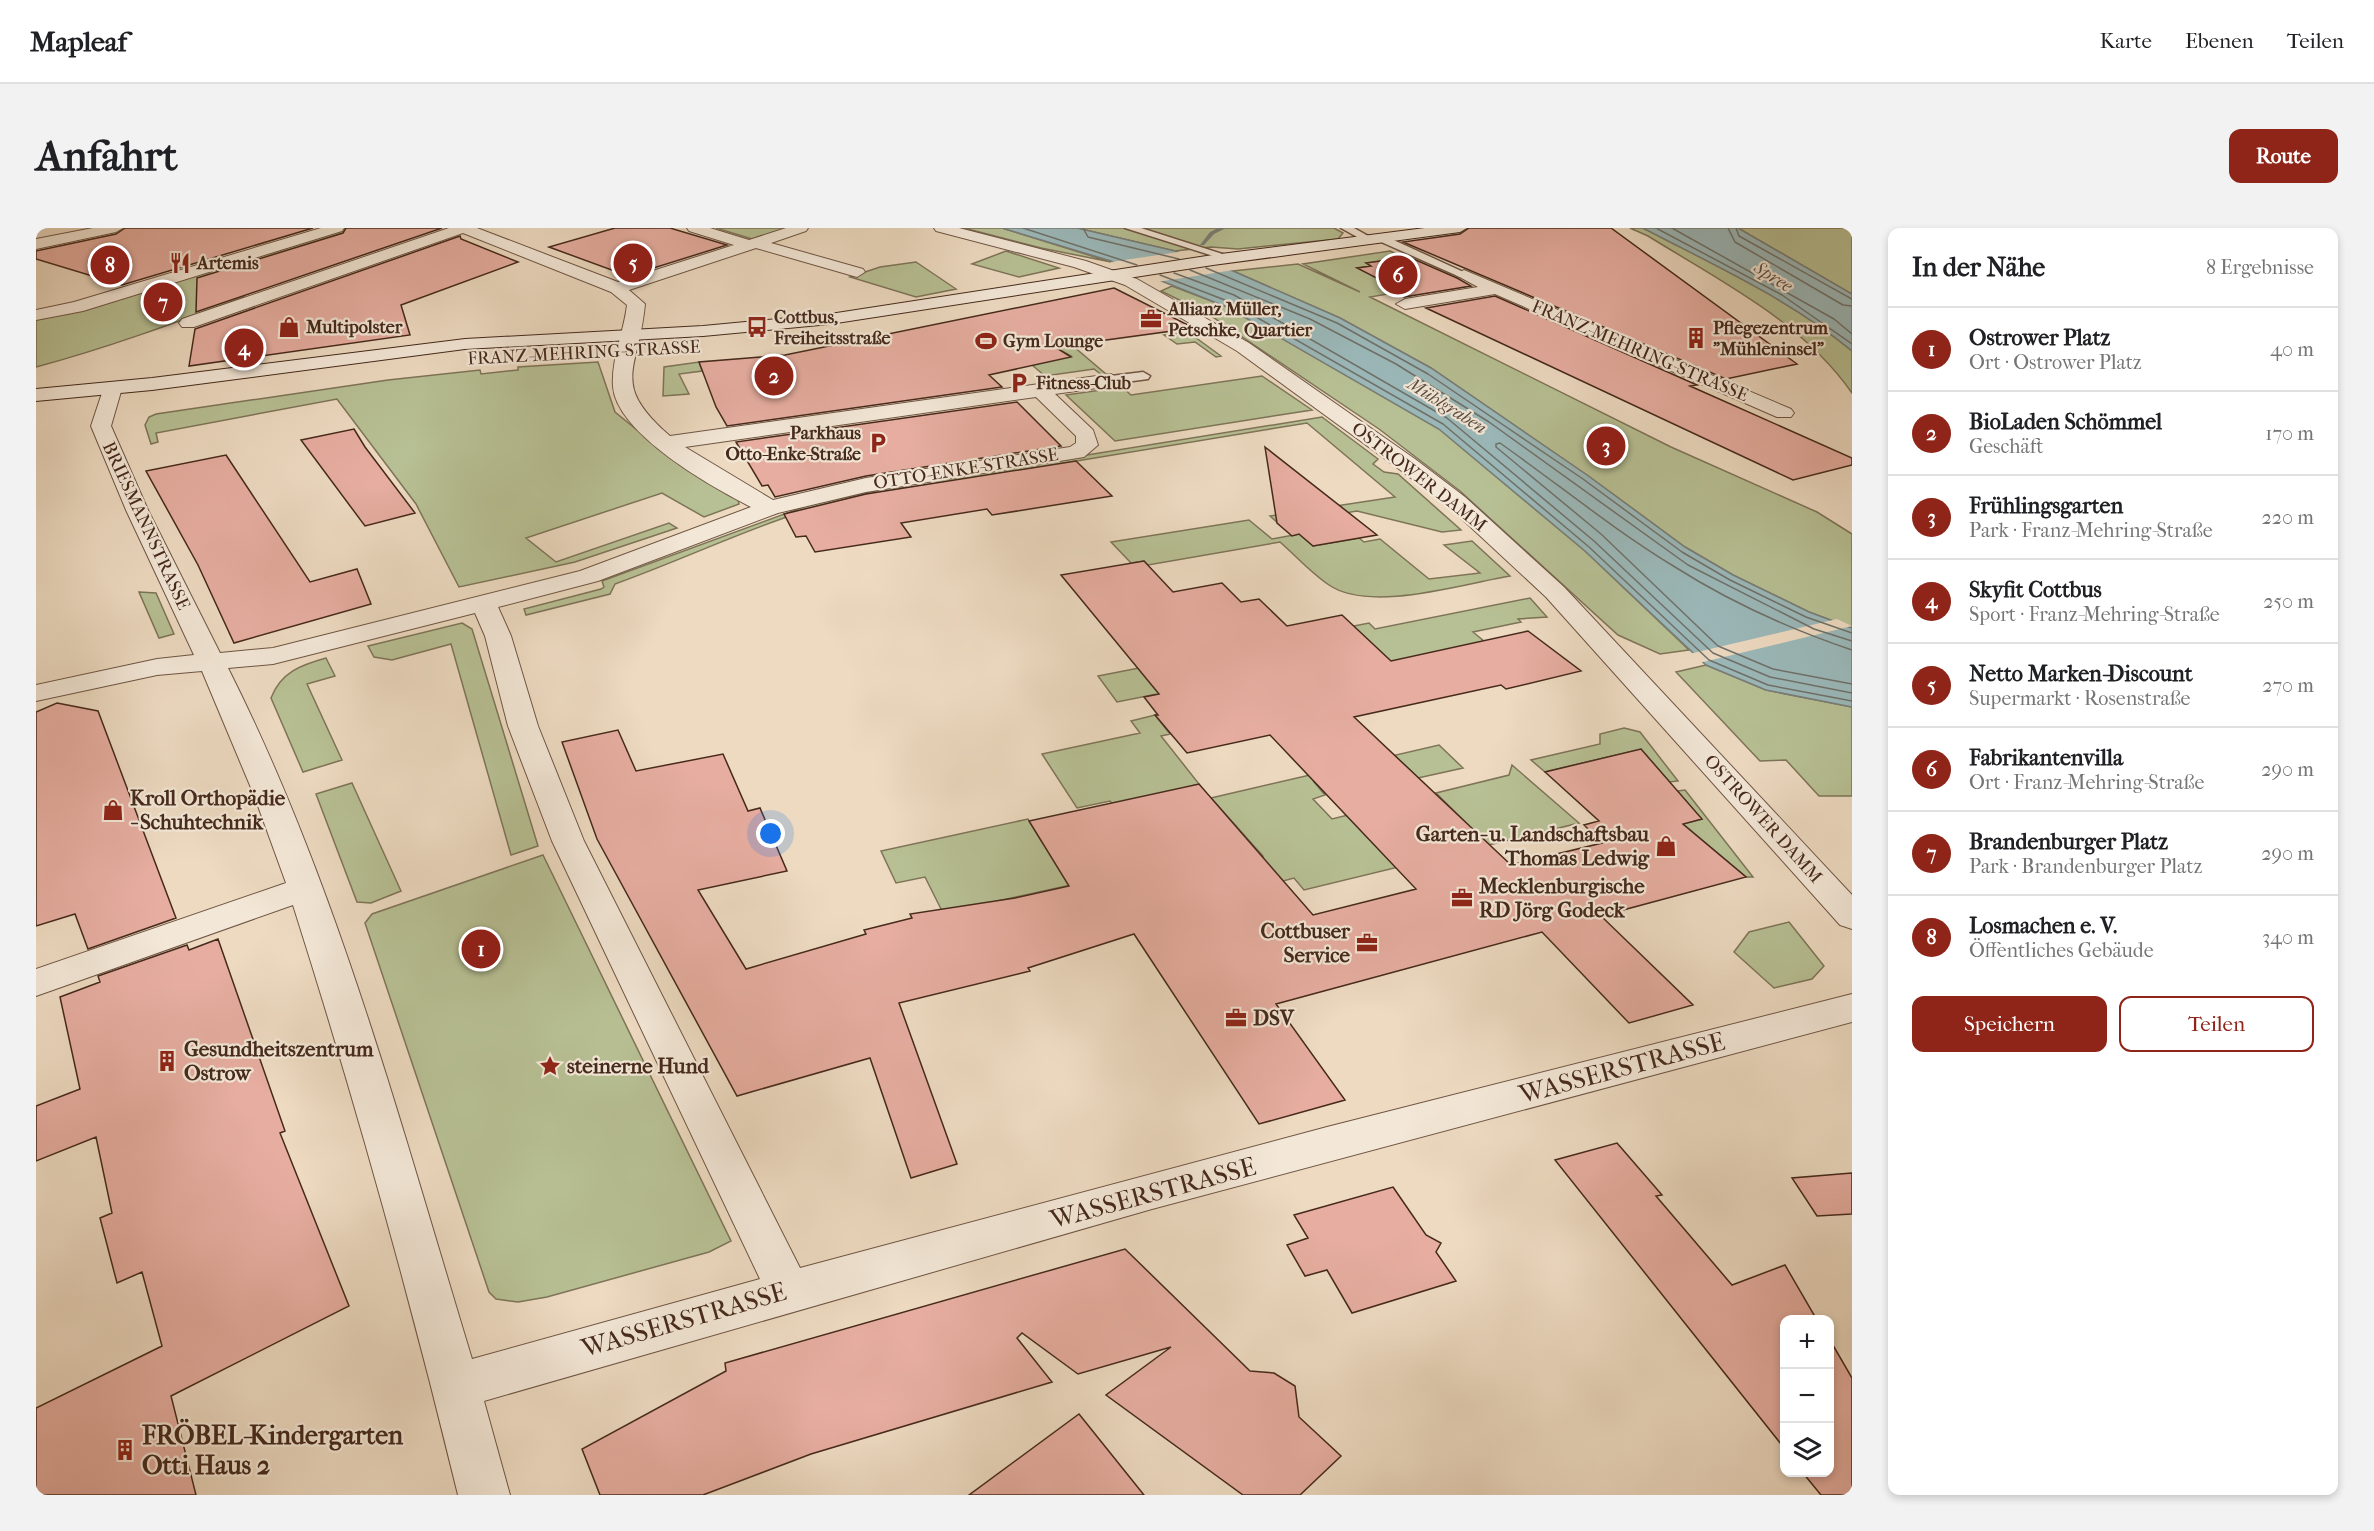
<!DOCTYPE html>
<html lang="de">
<head>
<meta charset="utf-8">
<style>
	:root { --surface:#fff; --page:#f2f2f2; --text:#202124; --muted:#757577; --line:#e0e0e0; --accent:#8f2418 }
	body { margin:0; font-family:"IM FELL French Canon",serif; background:var(--page); color:var(--text) }
	.controls { position:absolute; right:18px; bottom:18px; display:grid; overflow:hidden; border-radius:12px; box-shadow:0 3px 9px #0003 }
	.controls button { width:54px; height:54px; display:grid; place-items:center; padding:0; border:0; border-bottom:2px solid var(--line); background:var(--surface); color:var(--text); font:30px sans-serif }
	.you { position:absolute; left:735px; top:606px; width:21px; height:21px; margin:-15px; border:4px solid #fff; border-radius:50%; background:#1a73e8; box-shadow:0 0 0 9px #1a73e833 }
	.badge { display:grid; place-items:center; width:39px; height:39px; border-radius:50%; background:var(--accent); color:#fff; font-size:20px; font-weight:700 }
	.pin { position:absolute; translate:-50% -50%; border:3px solid #fff; box-shadow:0 2px 6px #0006 }
	.list { margin:0; padding:0; list-style:none }
	h2 { display:flex; justify-content:space-between; align-items:center; height:78px; margin:0; padding:0 24px; font-size:26px }
	h2 small { font-size:20px; font-weight:400; color:var(--muted) }
	.list li { display:grid; grid-template-columns:39px 1fr auto; gap:18px; align-items:center; box-sizing:border-box; height:84px; padding:0 24px; border-top:2px solid var(--line) }
	.list b { display:block; font-size:22px; white-space:nowrap }
	.list p { margin:0; font-size:20px; white-space:nowrap; color:var(--muted) }
	.list em { font-size:20px; font-style:normal; color:var(--muted) }
	.actions { display:flex; gap:12px; padding:18px 24px }
	.actions a { flex:1; padding:14px 0; border:2px solid var(--accent); border-radius:12px; text-align:center; font-size:21px; color:var(--accent) }
	.actions .main { background:var(--accent); color:#fff }
	.icon { flex:none; width:33px; height:33px; fill:none; stroke:currentColor; stroke-width:2; stroke-linecap:round; stroke-linejoin:round }
	.map { position:relative; flex:none; width:1816px; height:1267px; overflow:hidden; border-radius:12px }
	header { display:flex; align-items:center; gap:36px; box-sizing:border-box; height:84px; padding:0 30px; background:var(--surface); border-bottom:2px solid var(--line) }
	header strong { font-size:28px }
	nav { display:flex; gap:33px; margin-inline-start:auto; font-size:21px }
	.intro { display:flex; align-items:center; justify-content:space-between; box-sizing:border-box; height:144px; padding:0 36px }
	h1 { margin:0; font-size:42px }
	.button { padding:15px 27px; border-radius:12px; background:var(--accent); color:#fff; font-size:21px; font-weight:700 }
	main { display:flex; gap:36px; padding:0 36px }
	aside { flex:1; background:var(--surface); border-radius:12px; box-shadow:0 3px 9px #0003 }
	.map>svg:first-child { display:block }
</style>
</head>
<body>
<header>
<strong>Mapleaf</strong>
<nav><a>Karte</a><a>Ebenen</a><a>Teilen</a></nav>
</header>
<div class="intro"><h1>Anfahrt</h1><a class="button">Route</a></div>
<main>
<div class="map">
<svg width="1816" height="1267" viewBox="0 0 1816 1267">
	<rect width="100%" height="100%" fill="#eddac1"/>
	<filter id="stains"><feTurbulence type="fractalNoise" baseFrequency=".00333" numOctaves="4"/><feColorMatrix values="0 0 0 0 .2 0 0 0 0 .09 0 0 0 0 .02 0 0 0 .5 -.17"/></filter>
	<radialGradient id="worn" r=".72"><stop offset=".6" stop-color="#630" stop-opacity="0"/><stop offset="1" stop-color="#630" stop-opacity=".3"/></radialGradient>
	<!-- green -->
	<path fill="#b7c094" stroke="#7e7458" stroke-width="1.5" d="M308 0H392L205 62 208 69C139 95 71 120 0 139V89Z
		M680 0H751L716 11Z
		M928 0H966L1075 34 1005 20Z
		M1041 0H1298L1307 5 1302 11 1202 21 1175 19 1139 23Z
		M1594 0H1607C1678 37 1755 72 1816 123V165C1766 93 1684 53 1612 8Z
		M1702 0H1816V66Z
		M970 23 1023 40 983 49 936 36Z
		M1354 23 1373 32 1322 40 1369 63 1334 69 1635 219 1781 284 1816 306V400L1773 384 1697 347 1649 319 1551 247 1395 140 1304 90 1197 43 1262 36 1324 64 1267 36Z
		M880 34 920 61 880 69 814 49 844 39Z
		M1136 58 1191 79 1403 201 1549 323 1653 422 1624 426 1582 407 1424 263 1343 201 1172 86 1125 63Z
		M1033 100 1053 115 1037 118 1071 147 1067 148 1058 141 1009 148 996 137 1035 128 995 106Z
		M1152 104 1185 128 1180 129 1159 114 1141 116 1128 107Z
		M562 134 579 184 643 236 702 271 703 276 668 289 626 265 490 310 520 334 633 295 641 300 539 334 423 359 380 276 301 171 120 205 122 214 115 216 109 197 113 189 120 186 352 152 444 142 445 146 482 142V139Z
		M663 134 666 143 643 146 653 166 627 168 628 139Z
		M1226 148 1276 182 1079 213 1030 167 1086 159 1095 167Z
		M1286 189 1342 231 1337 236 1348 244 1362 246 1425 302 1406 304 1321 283 1243 296 1234 288 1359 269 1271 195 901 256 903 251Z
		M863 258 872 261C838 268 802 273 768 283 704 304 643 333 579 356L574 366 490 387 488 381 565 361 568 359 566 353 773 277Z
		M1213 292 1236 311 1263 306 1277 318 1323 310 1328 314 1344 311 1393 351 1444 345 1408 317 1436 313 1474 348C1426 356 1334 385 1293 357 1275 345 1260 328 1244 314L1112 337 1108 333 1095 335 1075 314Z
		M103 364 120 365 138 406 123 410Z
		M1494 370 1511 389 1482 391 1485 394 1437 404 1449 414 1432 441 1156 459 1081 474 1062 448 1333 395 1339 401Z
		M426 395 436 401 502 618 475 627 415 416 356 432 338 429 332 418Z
		M290 430 299 448 271 456 306 532 267 544 235 470C245 444 265 437 290 430Z
		M1670 437 1730 462 1816 479V568H1783L1750 532 1724 533 1640 444Z
		M1119 487 1134 506 1125 508 1163 556 1079 579 1074 573 1041 580 1006 526 1104 505 1095 493Z
		M1588 500 1604 504 1642 553 1633 554 1605 521 1509 544 1495 532 1564 516V506Z
		M1403 517 1427 540 1382 550 1308 547 1278 554 1289 567 1277 571 1296 591 1312 587 1429 594 1400 565 1473 547 1476 537 1543 595 1268 662 1258 650 1232 657 1062 651 907 685 889 649 860 655 845 623 992 591 1006 614 1195 637 1227 628 1175 570Z
		M316 555 365 663 335 675 321 674 280 566Z
		M1649 562 1717 649H1710L1647 596 1665 591 1641 563Z
		M507 627 695 1013 673 1024 511 1069 482 1074 460 1071 453 1064 329 695 336 686Z
		M1753 694 1788 738 1776 751 1738 760 1698 724 1713 704Z"/>
	<!-- water -->
	<path fill="#9bb9ba" stroke="#797f7a" stroke-width="1.5" d="M966 0H1041L1139 23 1197 43 1304 90 1395 140 1551 247 1649 319 1697 347 1773 384 1816 400V479L1730 462 1670 437 1549 323 1403 201 1191 79 1075 33Z
		M1607 0H1702L1816 66V123C1755 72 1678 37 1607 0Z"/>
	<!-- pier -->
	<path fill="#eddac1" d="M1149 23 1198 42 1121 54 1075 34Z
		M1801 391 1816 398 1663 435 1653 426Z"/>
	<g fill="none" stroke-linecap="round" stroke-linejoin="round">
		<!-- shore -->
		<path stroke="#70716a" stroke-width="1.5" d="M987 0 1101 37
			M1047 0 1052 9 1143 31
			M1620 0 1746 67 1816 116
			M1636 0 1798 91 1816 106
			M1692 0 1699 14 1807 77 1816 78
			M1700 0 1703 8 1816 71
			M1170 40 1301 95 1392 146 1547 251 1646 324 1694 352 1770 389 1816 405
			M1154 42 1274 91 1360 136 1453 194 1652 337 1778 401 1816 413
			M1138 45 1198 67 1411 190 1558 313 1677 425 1734 449 1816 465
			M1124 47 1194 74 1407 196 1553 319 1673 432 1732 457 1816 473
			M1816 422C1754 401 1694 374 1639 339 1578 302 1522 256 1464 215L1460 216V219L1565 306 1682 418 1737 441 1816 456"/>
		<!-- stream -->
		<path fill="#797f7a" fill-rule="evenodd" d="M1182 0H1190L1178 6 1168 17H1164L1174 4Z"/>
	</g>
	<!-- building -->
	<path fill="#e6ada0" stroke="#45291b" stroke-width="1.5" d="M89 0H277L86 57 0 31V23L80 6Z
		M310 0H406L160 84 161 50 307 5Z
		M579 0H634L691 17 592 48 513 19Z
		M1433 0H1575L1761 136 1690 151 1367 14 1424 6Z
		M424 8 425 11 482 34 365 77 374 107 153 138 159 101Z
		M1373 29 1421 50 1435 58 1368 69 1358 65 1366 63 1321 40 1335 38 1330 35Z
		M1078 60 1158 100 1019 119 1035 129 953 147 966 159 691 198 680 179 663 134 749 127Z
		M1459 68 1661 157 1654 158 1816 230V237L1757 252 1390 80Z
		M981 174 1025 218 830 248 739 269 732 257 726 258 700 214Z
		M318 201 329 219 379 285 329 298 265 212Z
		M1229 219 1341 307 1277 318 1263 306 1256 308 1241 295Z
		M190 227 274 354 321 341 335 376 198 415 162 337 110 243Z
		M1040 233 1076 268 956 287 951 281 865 295 875 309 779 324 770 308 760 309 748 286 830 266Z
		M1108 333 1137 364 1186 355 1205 374 1223 371 1251 398 1306 387 1355 433 1492 403 1545 443 1470 461 1465 457 1318 489 1475 637 1566 615 1548 597 1563 593 1509 544 1605 521 1666 591 1647 596 1710 649 1565 688 1657 777 1593 795 1506 704 1240 776 1309 872 1223 896 1098 706 992 740 994 743 863 775 921 936 875 950 834 830 701 868 561 611 526 514 582 502 600 543 687 526 712 583 724 580 751 643 662 662 710 741 830 706 828 702 876 690 874 686 979 670 1033 658 993 593 1163 556 1277 687 1380 661 1234 507 1151 525 1119 487H1122L1108 469 1123 466 1025 347Z
		M21 475 62 483 140 690 52 721 39 686 0 698V484Z
		M182 711 249 903 244 905 313 1078 135 1168 160 1267H0V1180L126 1118 106 1044 81 1055 64 990 76 985 60 909 0 933V878L44 861 24 769 64 754 62 748 151 717 153 722Z
		M1581 915 1626 967 1620 968 1696 1057 1749 1037 1781 1092H1749V1221L1519 932Z
		M1816 945V986L1781 988 1756 950Z
		M1357 959 1390 1007 1405 1015 1400 1024 1420 1053 1316 1085 1291 1042 1269 1048 1251 1017 1272 1010 1258 987Z
		M1089 1021 1214 1143 1238 1145 1259 1158 1263 1189 1305 1228 1264 1267H1207L1070 1167 1135 1119 1042 1146 986 1105 981 1110 1016 1154 775 1226 667 1267H564L546 1221 690 1143 689 1135Z
		M1794 1112 1816 1150V1267H1785L1767 1245H1794Z
		M1043 1186 1108 1267H933Z"/>
	<g fill="none" stroke-linecap="round" stroke-linejoin="round">
		<defs>
			<path id="service" d="M1089 0H1105L1199 30 1190 32Z
				M1305 0H1318L1341 13 1332 15Z
				M1343 9H1351L1434 47 1424 49 1343 13Z
				M1107 144 1114 148 1112 151 1075 156 1068 152 1075 148Z"/>
			<path id="minor" d="M57 0H87L80 4 0 21V11Z
				M285 0H308L306 3 47 83 0 92V82L38 74Z
				M413 0H441L582 54 698 17 653 3 651 0H674L713 12 750 0H772L770 3 735 15 827 41 829 44 821 49 720 20 593 62 609 76C603 143 573 155 634 208L1075 146 1085 152 1075 158 1019 166 1057 202 1062 217 1048 229 830 264 742 285 562 353 462 379 475 408 502 498 548 613 764 1040 1291 899 1816 766V794L1116 981 448 1173 474 1267H422C374 1069 319 872 257 677L0 768V741L250 655 218 567 166 443 121 447 0 473V457L121 431 158 427 90 282 55 198 69 156H83L86 160 75 198 112 282 184 425 237 420 544 343 715 279C676 259 581 206 577 159 575 131 588 104 591 77L575 64 427 5 158 99H146L143 95 146 91ZM1000 169 1040 208V215L1034 219 830 250 737 272 649 219ZM439 385 449 408 472 498 516 613 724 1051 436 1131C365 898 302 658 192 440L237 436Z
				M898 0H923L1050 33 1101 51 1213 115 1379 231 1429 269 1528 359 1816 667V701L1804 697 1510 369 1413 279 1363 241 1201 123 1089 57 1038 39 900 3Z
				M1428 42 1755 181 1758 185 1755 189H1741L1459 66 1369 81 1360 76 1369 71 1442 59 1420 47Z"/>
			<path id="secondary" d="M1389 0H1431L1424 4 1177 37 794 96 667 108 429 121 116 162 0 173V161L116 150 429 111 667 98 794 86 1177 27Z"/>
		</defs>
		<!-- service casing -->
		<use href="#service" stroke="#6f5544" stroke-width="3"/>
		<!-- minor casing -->
		<use href="#minor" stroke="#6f5544" stroke-width="2"/>
		<!-- secondary casing -->
		<use href="#secondary" stroke="#45291b" stroke-width="2"/>
		<!-- service -->
		<use href="#service" fill="#f3e7d7" fill-rule="evenodd"/>
		<!-- minor -->
		<use href="#minor" fill="#f3e7d7" fill-rule="evenodd"/>
		<!-- secondary -->
		<use href="#secondary" fill="#f3e7d7" fill-rule="evenodd"/>
	</g>
	<!-- icons -->
	<defs>
		<symbol id="restaurant-bare" viewBox="-9 -9 18 18"><path d="M-5-6h1v4h1v-4h1v4h1v-4h1v5L-1.5 .5V6h-2V.5L-5-1ZM5-6V6H3V1.5H1.5Q1.5-4 5-6Z" fill="#8f2418" stroke="#f3e7d7" stroke-width="2.5" paint-order="stroke"/></symbol>
		<symbol id="office-bare" viewBox="-9 -9 18 18"><path d="M-6-3h4V-5.5h4V-3h4V5H-6ZM-1-4.5V-3h2v-1.5ZM-6 0V1H6V0Z" fill="#8f2418" stroke="#f3e7d7" stroke-width="2.5" paint-order="stroke"/></symbol>
		<symbol id="shop-bare" viewBox="-9 -9 18 18"><path d="M-5-2.5h2.3a2.7 3.5 0 0 1 5.4 0H5L5.5 6h-11ZM-1.5-2.5h3a1.5 2.3 0 0 0-3 0Z" fill="#8f2418" stroke="#f3e7d7" stroke-width="2.5" paint-order="stroke"/></symbol>
		<symbol id="bus-bare" viewBox="-9 -9 18 18"><path d="M-5-6H5V4H4V6H2V4H-2V6H-4V4H-5ZM-3.5-4V0h7V-4ZM-3.5 1.2v1.5H-2V1.2ZM2 1.2v1.5H3.5V1.2Z" fill="#8f2418" stroke="#f3e7d7" stroke-width="2.5" paint-order="stroke"/></symbol>
		<symbol id="building-bare" viewBox="-9 -9 18 18"><path d="M-4-6H4V6H1V3H-1V6H-4ZM-2.5-4.3h1.7v1.8h-1.7ZM.8-4.3h1.7v1.8H.8ZM-2.5-1h1.7V.8h-1.7ZM.8-1h1.7V.8H.8Z" fill="#8f2418" stroke="#f3e7d7" stroke-width="2.5" paint-order="stroke"/></symbol>
		<symbol id="stadium-bare" viewBox="-9 -9 18 18"><path d="M0-5a6.5 5 0 1 0 0 10a6.5 5 0 1 0 0-10ZM-3.5-1.8h7v3.6h-7Z" fill="#8f2418" stroke="#f3e7d7" stroke-width="2.5" paint-order="stroke"/></symbol>
		<symbol id="parking-bare" viewBox="-9 -9 18 18"><path d="M-3.5-5.5H1a3.5 3.5 0 0 1 0 7H-1V5.5H-3.5ZM-1-3.4V-.6H.8a1.4 1.4 0 0 0 0-2.8Z" fill="#8f2418" stroke="#f3e7d7" stroke-width="2.5" paint-order="stroke"/></symbol>
		<symbol id="sight-bare" viewBox="-9 -9 18 18"><path d="M0-6L1.8-2.2L6-1.7L2.9 1.2L3.7 5.4L0 3.3L-3.7 5.4L-2.9 1.2L-6-1.7L-1.8-2.2Z" fill="#8f2418" stroke="#f3e7d7" stroke-width="2.5" paint-order="stroke"/></symbol>
	</defs>
	<g fill-rule="evenodd">
		<use href="#restaurant-bare" x="129" y="20" width="30" height="30"/>
		<use href="#office-bare" x="1100" y="76" width="30" height="30"/>
		<use href="#shop-bare" x="238" y="84" width="30" height="30"/>
		<use href="#bus-bare" x="706" y="84" width="30" height="30"/>
		<use href="#building-bare" x="1645" y="95" width="30" height="30"/>
		<use href="#stadium-bare" x="935" y="98" width="30" height="30"/>
		<use href="#parking-bare" x="968" y="140" width="30" height="30"/>
		<use href="#parking-bare" x="827" y="200" width="30" height="30"/>
		<use href="#shop-bare" x="62" y="567" width="30" height="30"/>
		<use href="#shop-bare" x="1615" y="603" width="30" height="30"/>
		<use href="#office-bare" x="1411" y="655" width="30" height="30"/>
		<use href="#office-bare" x="1316" y="700" width="30" height="30"/>
		<use href="#office-bare" x="1185" y="775" width="30" height="30"/>
		<use href="#building-bare" x="116" y="818" width="30" height="30"/>
		<use href="#sight-bare" x="499" y="823" width="30" height="30"/>
		<use href="#building-bare" x="74" y="1207" width="30" height="30"/>
	</g>
	<g text-anchor="middle" dominant-baseline="central" stroke-width="4.5" stroke-linejoin="round" paint-order="stroke">
		<!-- far-poi labels -->
		<g font-size="18" font-weight="bold" fill="#45291b" stroke="#f3e7d7" text-anchor="start">
			<text x="161" y="35">Artemis</text>
			<text x="1132" y="81">Allianz Müller,<tspan x="1132" dy="21">Petschke, Quartier</tspan></text>
			<text x="738" y="89">Cottbus,<tspan x="738" dy="21">Freiheitsstraße</tspan></text>
			<text x="270" y="99">Multipolster</text>
			<text x="1677" y="100">Pflegezentrum<tspan x="1677" dy="21">"Mühleninsel"</tspan></text>
			<text x="967" y="113">Gym Lounge</text>
			<text x="1000" y="155">Fitness-Club</text>
			<text x="825" y="205" text-anchor="end">Parkhaus<tspan x="825" dy="21">Otto-Enke-Straße</tspan></text>
		</g>
		<!-- far-water labels -->
		<g font-size="18" font-style="italic" fill="#5a4d43" stroke="#f3e7d7">
			<text transform="translate(1737 49) rotate(32)">Spree</text>
			<text transform="translate(1411 178) rotate(32)">Mühlgraben</text>
		</g>
		<!-- far-street labels -->
		<g font-size="18" fill="#45291b" stroke="#f3e7d7">
			<text transform="translate(1604 123) rotate(23)">FRANZ-MEHRING-STRASSE</text>
			<text transform="translate(548 125) rotate(-3)">FRANZ-MEHRING-STRASSE</text>
			<text transform="translate(930 241) rotate(-9)">OTTO-ENKE-STRASSE</text>
			<text transform="translate(1383 249) rotate(38)">OSTROWER DAMM</text>
			<text transform="translate(110 298) rotate(65)">BRIESMANNSTRASSE</text>
			<text transform="translate(1727 591) rotate(48)">OSTROWER DAMM</text>
		</g>
		<!-- poi labels -->
		<g font-size="21" font-weight="bold" fill="#45291b" stroke="#f3e7d7" text-anchor="start">
			<text x="94" y="570">Kroll Orthopädie<tspan x="94" dy="24">- Schuhtechnik</tspan></text>
			<text x="1613" y="606" text-anchor="end">Garten- u. Landschaftsbau<tspan x="1613" dy="24">Thomas Ledwig</tspan></text>
			<text x="1443" y="658">Mecklenburgische<tspan x="1443" dy="24">RD Jörg Godeck</tspan></text>
			<text x="1314" y="703" text-anchor="end">Cottbuser<tspan x="1314" dy="24">Service</tspan></text>
			<text x="1217" y="790">DSV</text>
			<text x="148" y="821">Gesundheitszentrum<tspan x="148" dy="24">Ostrow</tspan></text>
			<text x="531" y="838">steinerne Hund</text>
		</g>
		<!-- near-street labels -->
		<g font-size="26" fill="#45291b" stroke="#f3e7d7">
			<text transform="translate(1586 840) rotate(-15)">WASSERSTRASSE</text>
			<text transform="translate(1117 965) rotate(-15)">WASSERSTRASSE</text>
			<text transform="translate(648 1092) rotate(-16)">WASSERSTRASSE</text>
		</g>
		<!-- near-poi labels -->
		<g font-size="26" font-weight="bold" fill="#45291b" stroke="#f3e7d7" text-anchor="start">
			<text x="106" y="1207">FRÖBEL-Kindergarten<tspan x="106" dy="30">Otti Haus 2</tspan></text>
		</g>
	</g>
	<rect width="100%" height="100%" filter="url(#stains)"/>
	<rect width="100%" height="100%" fill="url(#worn)"/>
</svg>
<div class="controls">
<button>+</button>
<button>−</button>
<button><svg class="icon" aria-label="layers" viewBox="0 0 24 24"><path d="M12 4l9 5-9 5-9-5zM3 14l9 5 9-5"/></svg></button>
</div>
<div class="you"></div>
<div class="pin badge" style="left:445px;top:721px">1</div>
<div class="pin badge" style="left:738px;top:148px">2</div>
<div class="pin badge" style="left:1570px;top:218px">3</div>
<div class="pin badge" style="left:208px;top:120px">4</div>
<div class="pin badge" style="left:597px;top:35px">5</div>
<div class="pin badge" style="left:1362px;top:47px">6</div>
<div class="pin badge" style="left:127px;top:74px">7</div>
<div class="pin badge" style="left:74px;top:37px">8</div>
</div>
<aside>
<h2>In der Nähe<small>8 Ergebnisse</small></h2>
<ul class="list">
<li><span class="badge">1</span><div><b>Ostrower Platz</b><p>Ort · Ostrower Platz</p></div><em>40 m</em></li>
<li><span class="badge">2</span><div><b>BioLaden Schömmel</b><p>Geschäft</p></div><em>170 m</em></li>
<li><span class="badge">3</span><div><b>Frühlingsgarten</b><p>Park · Franz-Mehring-Straße</p></div><em>220 m</em></li>
<li><span class="badge">4</span><div><b>Skyfit Cottbus</b><p>Sport · Franz-Mehring-Straße</p></div><em>250 m</em></li>
<li><span class="badge">5</span><div><b>Netto Marken-Discount</b><p>Supermarkt · Rosenstraße</p></div><em>270 m</em></li>
<li><span class="badge">6</span><div><b>Fabrikantenvilla</b><p>Ort · Franz-Mehring-Straße</p></div><em>290 m</em></li>
<li><span class="badge">7</span><div><b>Brandenburger Platz</b><p>Park · Brandenburger Platz</p></div><em>290 m</em></li>
<li><span class="badge">8</span><div><b>Losmachen e. V.</b><p>Öffentliches Gebäude</p></div><em>340 m</em></li>
</ul>
<div class="actions"><a class="main">Speichern</a><a>Teilen</a></div>
</aside>
</main>
</body>
</html>
